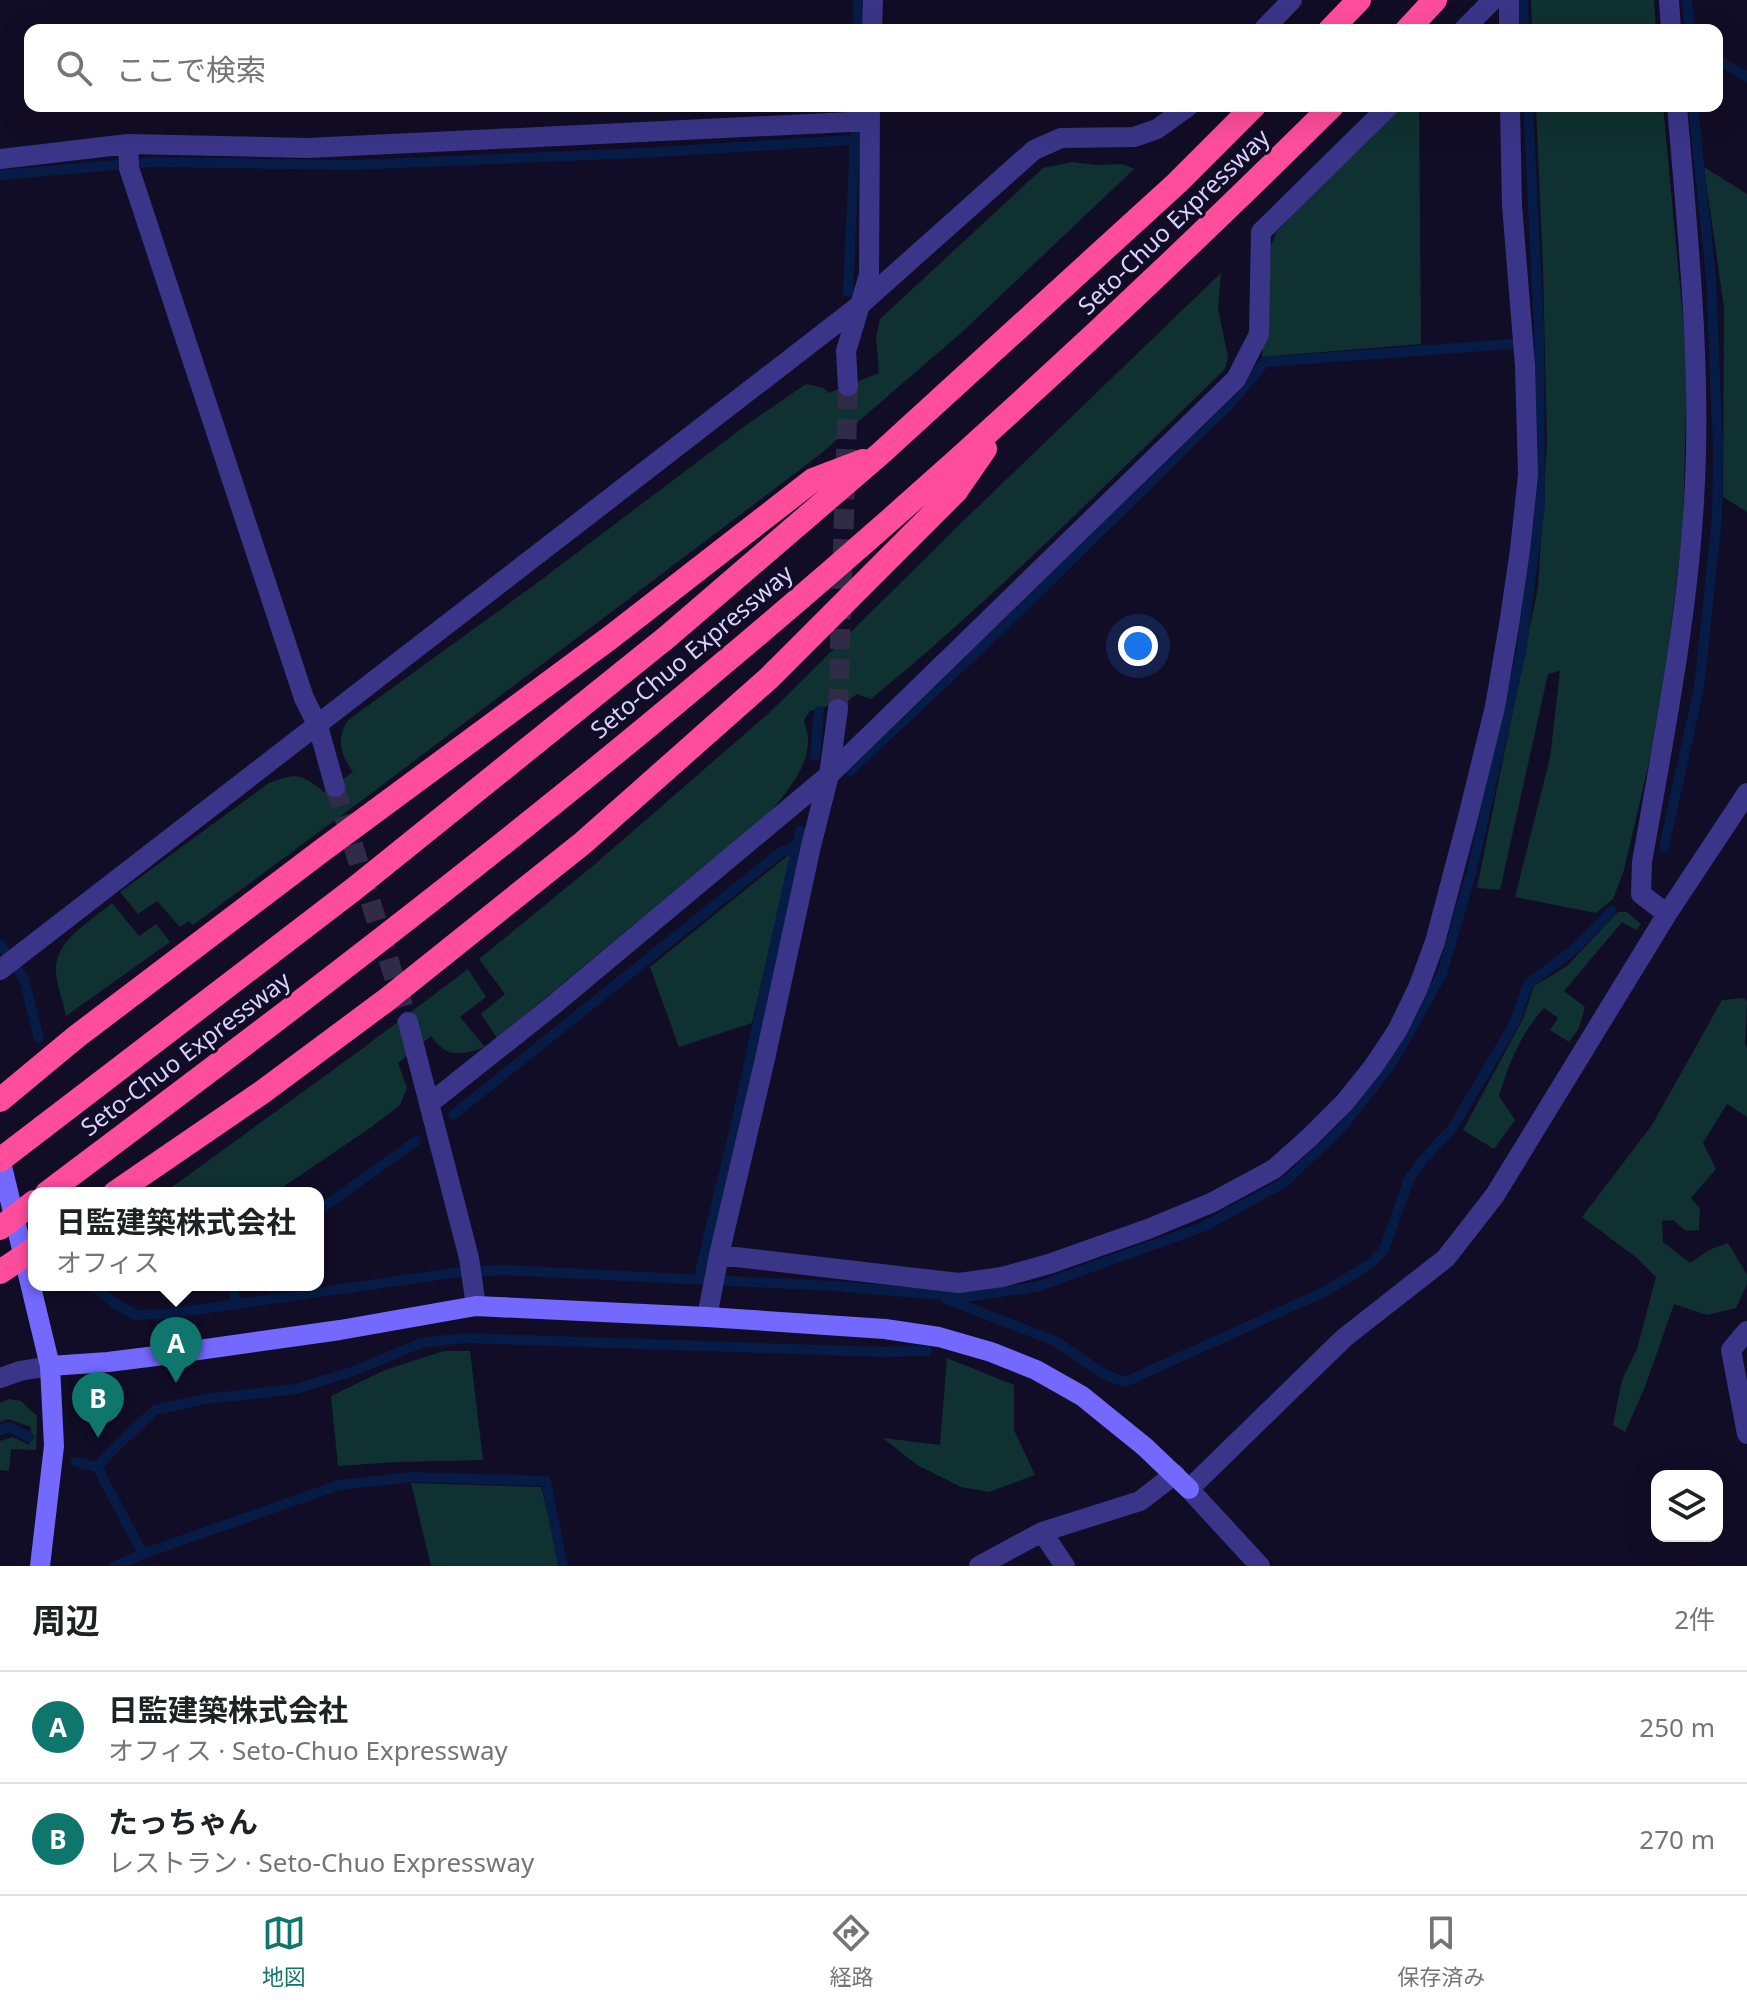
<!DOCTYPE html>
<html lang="ja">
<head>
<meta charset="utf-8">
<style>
	:root { --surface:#fff; --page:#f2f2f2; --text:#202124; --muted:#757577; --line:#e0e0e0; --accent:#0f766e }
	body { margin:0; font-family:"Noto Sans","Noto Sans JP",sans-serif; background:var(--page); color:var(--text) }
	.controls { position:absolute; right:24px; bottom:24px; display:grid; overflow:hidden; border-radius:16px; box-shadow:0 8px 32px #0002 }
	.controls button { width:72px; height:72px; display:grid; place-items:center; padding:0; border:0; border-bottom:2px solid var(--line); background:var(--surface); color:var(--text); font:40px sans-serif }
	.you { position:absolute; left:1138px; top:646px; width:28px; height:28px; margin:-20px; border:6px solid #fff; border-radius:50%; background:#1a73e8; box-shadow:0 0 0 12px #1a73e833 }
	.badge { display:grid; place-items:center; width:52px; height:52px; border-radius:50%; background:var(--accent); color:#fff; font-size:26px; font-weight:700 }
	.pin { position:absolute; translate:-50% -66px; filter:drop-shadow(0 2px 4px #0008) }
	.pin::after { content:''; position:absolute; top:42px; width:28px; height:24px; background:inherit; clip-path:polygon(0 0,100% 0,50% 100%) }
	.popup { position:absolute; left:28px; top:1187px; width:296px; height:104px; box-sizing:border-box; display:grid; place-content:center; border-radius:16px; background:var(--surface); filter:drop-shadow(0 2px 6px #0005); font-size:26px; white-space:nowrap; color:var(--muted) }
	.popup b { font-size:30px; color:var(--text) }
	.popup::after { content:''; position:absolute; left:50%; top:100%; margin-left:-16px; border:16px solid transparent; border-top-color:var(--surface) }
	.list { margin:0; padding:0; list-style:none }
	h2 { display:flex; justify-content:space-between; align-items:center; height:104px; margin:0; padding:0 32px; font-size:34px }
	h2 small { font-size:26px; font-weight:400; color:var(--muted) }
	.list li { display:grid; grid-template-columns:52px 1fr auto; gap:24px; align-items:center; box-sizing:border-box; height:112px; padding:0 32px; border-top:2px solid var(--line) }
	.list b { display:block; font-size:30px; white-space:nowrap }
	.list p { margin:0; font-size:26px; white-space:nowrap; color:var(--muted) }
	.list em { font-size:26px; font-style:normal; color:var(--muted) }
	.icon { flex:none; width:44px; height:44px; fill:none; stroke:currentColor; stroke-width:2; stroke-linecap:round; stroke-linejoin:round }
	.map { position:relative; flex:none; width:1747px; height:1566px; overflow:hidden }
	.search { position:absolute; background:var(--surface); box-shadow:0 8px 32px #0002; left:24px; right:24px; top:24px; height:88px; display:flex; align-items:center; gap:20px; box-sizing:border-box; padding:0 28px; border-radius:16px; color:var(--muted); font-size:30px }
	.sheet { height:328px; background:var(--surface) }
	nav { display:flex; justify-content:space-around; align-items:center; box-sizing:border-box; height:112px; border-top:2px solid var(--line); background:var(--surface); font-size:22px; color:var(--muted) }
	nav a { display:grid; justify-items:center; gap:4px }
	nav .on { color:var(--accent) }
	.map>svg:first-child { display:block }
</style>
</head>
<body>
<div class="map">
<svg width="1747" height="1566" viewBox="0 0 1747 1566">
	<rect width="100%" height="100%" fill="#120d26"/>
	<!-- green -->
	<path fill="#103131" d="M1531 0H1654L1656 30H1532Z
		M1400 106H1419L1421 344 1262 357 1271 246 1277 231Z
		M1536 106H1663L1687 361 1683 528 1660 716 1624 870 1613 899 1596 913 1515 897 1550 758 1560 671 1548 674 1500 890 1477 888 1538 587 1547 442 1543 268Z
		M1072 162 1097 165 1122 164 1134 169 960 334 818 456 373 792 193 925 189 921 180 927 157 901 138 914 120 892 269 783C298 772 301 774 324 792L353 772C340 754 336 739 348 720L533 586 749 423 806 384 823 388 829 393 879 373 876 337 880 319 1043 168Z
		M1704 167 1747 194V512L1723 497 1724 308Z
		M1221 273 1218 309 1228 357 1225 369C1109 481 996 597 871 699L857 694 849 700 810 711 804 720C805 726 808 733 808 739 809 767 787 791 771 811L497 1038 481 1014 505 994 479 959 594 865 769 713 956 528Z
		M791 853 752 1023 679 1047 650 967Z
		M112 903 139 936 156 924 170 942 66 1016C63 1002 58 988 56 973 53 941 90 922 112 903Z
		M1618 912H1627L1641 924 1636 930 1622 922 1564 991 1585 1007 1579 1028 1569 1042 1550 1030 1558 1018 1544 1008C1521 1033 1509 1063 1499 1096L1515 1120 1494 1149 1463 1130 1523 1019 1534 986 1567 966Z
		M468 969 486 997 460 1017 485 1047C461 1055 447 1059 431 1036L398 1063 407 1088 400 1105 370 1128 274 1193H160L176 1184 355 1054Z
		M1744 998 1747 1002 1745 1045 1747 1046V1117L1727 1104 1703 1143 1716 1169 1691 1198 1700 1208 1699 1230 1686 1231 1673 1220 1662 1221 1663 1242 1690 1263 1709 1250 1728 1243 1747 1275V1284L1736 1308 1707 1315 1674 1304 1645 1387 1625 1432 1613 1425 1622 1380 1637 1349 1656 1277 1637 1258 1582 1217 1652 1125 1722 1000Z
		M444 1351H470L483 1460 396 1462 338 1466 331 1396 385 1370Z
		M947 1358 1014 1385V1430L1035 1475 989 1492 961 1487 917 1465 883 1438 940 1445Z
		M9 1399 21 1401 37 1416 36 1450 11 1449 9 1471 0 1470V1441L13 1437 29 1445 31 1427 8 1419 0 1422V1403Z
		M411 1483 541 1487 562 1566H431Z"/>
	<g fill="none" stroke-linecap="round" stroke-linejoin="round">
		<!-- stream -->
		<path stroke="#061b46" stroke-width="10" d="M1523 0 1524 30
			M1687 0 1690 30
			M858 30V0
			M1717 59 1747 77
			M0 175 151 162 352 165 641 153 854 140
			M848 292 855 135
			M815 756 819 711
			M850 771 1003 627 1229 405 1265 362 1527 343
			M1664 847 1699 688 1717 518 1718 450 1711 277 1693 106
			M0 944 24 979 39 1038
			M453 1115 781 852 797 845
			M318 1211 416 1141
			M698 1280 736 1123 800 831
			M93 1285 114 1303 136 1315 167 1314 453 1273 503 1270 833 1286 966 1297 1036 1287 1203 1227 1285 1182 1342 1127 1391 1065 1442 974 1472 870 1521 653 1540 505 1539 328 1528 106
			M233 1285 236 1304
			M946 1299 1055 1341 1104 1374 1125 1382 1326 1291 1370 1264 1384 1250 1409 1179 1421 1162 1453 1127 1515 1022 1528 984 1571 952 1612 911
			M0 1430 9 1427 29 1437
			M76 1462 97 1467 119 1444 155 1410 205 1399 296 1389 354 1371 421 1343 465 1338 883 1352 927 1351
			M97 1467 143 1554
			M115 1566 143 1554 339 1485 412 1477 546 1481 563 1566"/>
		<!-- street-tunnel -->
		<path stroke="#302b47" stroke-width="20" stroke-dasharray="20 10" stroke-linecap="butt" d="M838 709 848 386
			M335 787 408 1022"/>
		<!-- street -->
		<path stroke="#3b3589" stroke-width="20" d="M1509 0V30
			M1669 0 1671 30
			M872 30 873 0
			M1263 30 1292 0
			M1463 30 1493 0
			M128 144 129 168 304 698 318 726 335 787
			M0 159 128 144 308 148 870 121
			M848 386 846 351 869 275 870 106
			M1667 914 1641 894 1642 862C1663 742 1687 622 1694 501 1702 369 1688 237 1677 106
			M0 970 860 305 1034 150 1061 138 1134 137 1157 129 1189 106
			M408 1022 469 1258 476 1306
			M429 1104 551 1007 829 775 1236 379 1259 334 1261 232 1389 106
			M719 1255 959 1283 1002 1277 1049 1264 1148 1229 1211 1203 1274 1169 1310 1137 1345 1102 1373 1067 1397 1031 1418 988 1435 942 1467 821 1495 707 1509 625 1520 550 1528 475 1525 366 1512 205 1510 106
			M707 1317 719 1255 765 1059 811 846 829 775 838 709
			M1747 1331 1731 1350 1747 1434
			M0 1378 20 1371 50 1366
			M1042 1532 1065 1566
			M979 1566 1042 1532 1140 1501 1175 1474
			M1260 1566 1189 1489 1344 1338 1446 1258 1495 1195 1667 914 1747 793"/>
		<!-- secondary -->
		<path stroke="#7369ff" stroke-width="20" d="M0 1158 50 1366 54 1446 40 1566
			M50 1366 108 1362 156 1356 340 1330 476 1306 707 1317 885 1329 939 1337 991 1352 1036 1370 1082 1396 1145 1447 1189 1489"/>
		<!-- highway -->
		<path stroke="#ff4d9b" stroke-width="24" d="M1330 30 1359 0
			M1407 30 1435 0
			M0 1100 76 1037 320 852 611 637 813 480 863 461
			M43 1127 354 889 667 637 880 454 1177 183 1254 106
			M47 1193C270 1026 493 857 707 677 924 496 1131 305 1332 106
			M115 1193 261 1093 385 1001 584 842 769 678 956 491 985 449"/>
		<!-- highway-bridge -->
		<path stroke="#ff4d9b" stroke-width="24" d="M0 1160 43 1127
			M0 1228 34 1202
			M0 1272 34 1249"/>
	</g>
	<g text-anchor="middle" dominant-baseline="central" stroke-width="6" stroke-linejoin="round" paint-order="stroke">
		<!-- street labels -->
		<g font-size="24" fill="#d9d2ff" stroke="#120d26">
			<text transform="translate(1173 221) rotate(-44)">Seto-Chuo Expressway</text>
			<text transform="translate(691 651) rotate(-40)">Seto-Chuo Expressway</text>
			<text transform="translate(185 1053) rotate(-37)">Seto-Chuo Expressway</text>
		</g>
	</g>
</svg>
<div class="controls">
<button><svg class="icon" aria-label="layers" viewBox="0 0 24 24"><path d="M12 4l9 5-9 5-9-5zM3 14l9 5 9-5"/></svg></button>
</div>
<div class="you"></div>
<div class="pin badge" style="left:176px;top:1383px">A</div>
<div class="popup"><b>日監建築株式会社</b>オフィス</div>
<div class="pin badge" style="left:98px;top:1438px">B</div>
<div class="search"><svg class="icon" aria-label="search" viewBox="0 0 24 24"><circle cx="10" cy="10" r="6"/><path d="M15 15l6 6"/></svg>ここで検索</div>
</div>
<section class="sheet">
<h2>周辺<small>2件</small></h2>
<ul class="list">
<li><span class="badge">A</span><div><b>日監建築株式会社</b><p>オフィス · Seto-Chuo Expressway</p></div><em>250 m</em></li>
<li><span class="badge">B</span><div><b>たっちゃん</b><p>レストラン · Seto-Chuo Expressway</p></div><em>270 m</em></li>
</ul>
</section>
<nav>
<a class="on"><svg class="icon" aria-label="map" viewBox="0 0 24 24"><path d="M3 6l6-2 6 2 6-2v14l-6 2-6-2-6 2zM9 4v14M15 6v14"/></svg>地図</a>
<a><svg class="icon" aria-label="directions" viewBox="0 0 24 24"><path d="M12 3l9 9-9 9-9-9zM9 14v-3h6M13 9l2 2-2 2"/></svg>経路</a>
<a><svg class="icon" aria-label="saved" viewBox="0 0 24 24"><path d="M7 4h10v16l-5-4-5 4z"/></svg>保存済み</a>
</nav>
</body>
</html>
